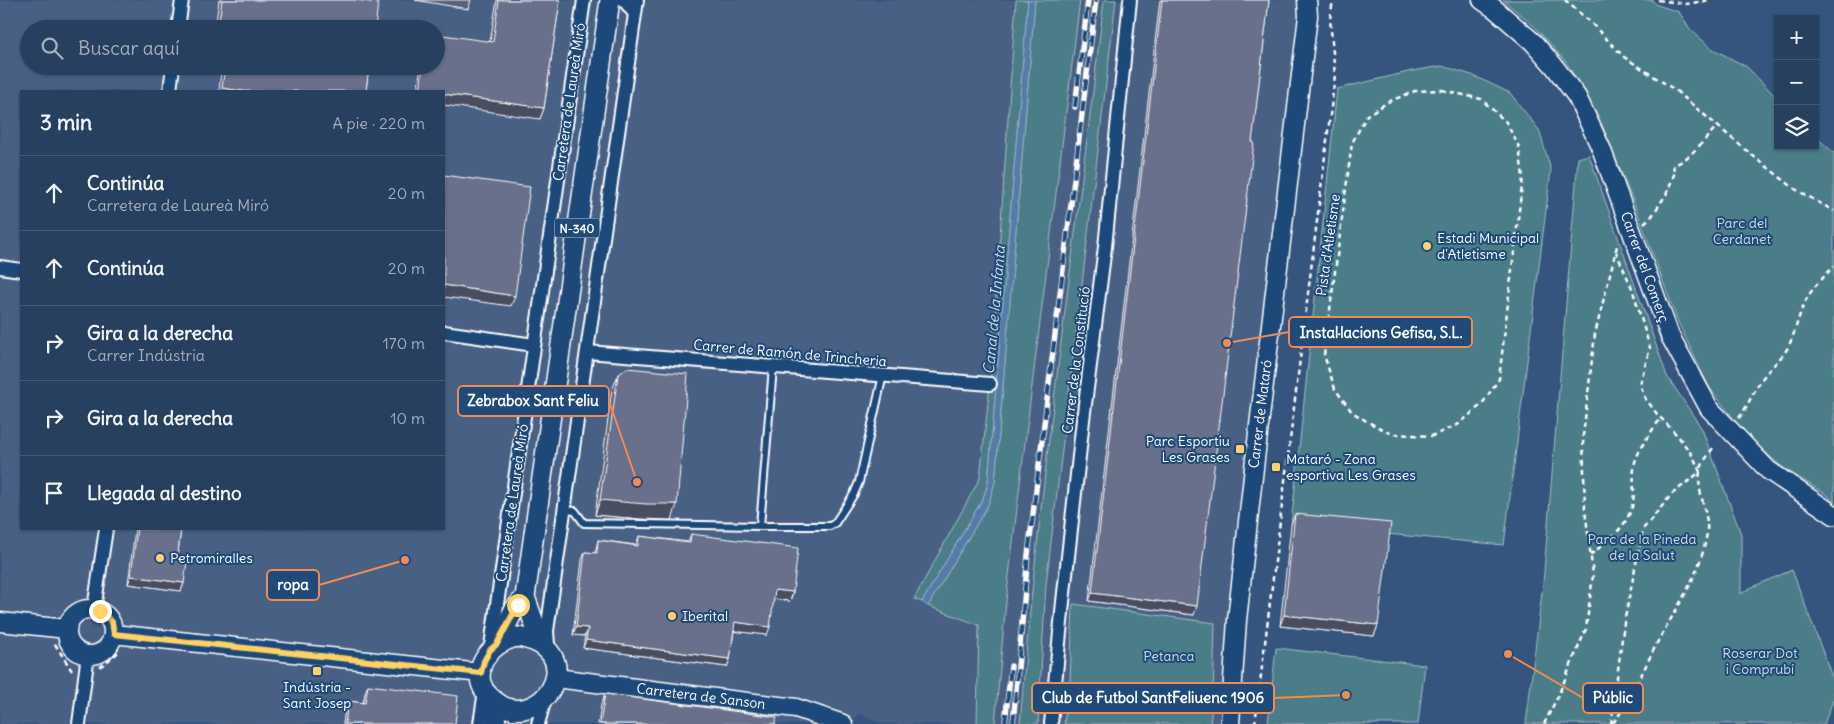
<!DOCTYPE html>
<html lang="es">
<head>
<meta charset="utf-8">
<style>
	:root { --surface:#28405f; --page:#304765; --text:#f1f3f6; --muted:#a5afbd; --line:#445974 }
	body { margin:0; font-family:Delius,sans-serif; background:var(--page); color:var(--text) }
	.controls { position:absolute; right:15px; top:15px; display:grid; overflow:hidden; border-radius:0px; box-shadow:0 1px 4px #0004 }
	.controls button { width:45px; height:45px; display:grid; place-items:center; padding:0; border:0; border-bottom:1px solid var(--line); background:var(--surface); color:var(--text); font:25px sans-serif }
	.stop { position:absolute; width:15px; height:15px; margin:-11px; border:4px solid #ffd166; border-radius:50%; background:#fff }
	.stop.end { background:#ffd166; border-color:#fff; box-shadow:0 1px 5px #0008 }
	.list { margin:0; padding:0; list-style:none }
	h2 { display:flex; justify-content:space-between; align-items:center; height:65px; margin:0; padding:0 20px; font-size:21px }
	h2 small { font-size:16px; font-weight:400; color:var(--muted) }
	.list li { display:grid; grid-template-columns:32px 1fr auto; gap:15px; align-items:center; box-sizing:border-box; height:75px; padding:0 20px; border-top:1px solid var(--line) }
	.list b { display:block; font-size:19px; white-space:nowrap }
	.list p { margin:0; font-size:16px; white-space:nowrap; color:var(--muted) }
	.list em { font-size:16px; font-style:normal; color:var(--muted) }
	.icon { flex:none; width:28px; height:28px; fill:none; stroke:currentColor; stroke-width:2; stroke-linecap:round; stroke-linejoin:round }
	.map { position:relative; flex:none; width:1834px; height:724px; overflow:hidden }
	.search { position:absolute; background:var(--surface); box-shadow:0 1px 4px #0004; left:20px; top:20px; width:425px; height:55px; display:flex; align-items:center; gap:12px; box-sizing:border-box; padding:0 18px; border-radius:28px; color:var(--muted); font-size:19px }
	.panel { position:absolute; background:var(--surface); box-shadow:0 1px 4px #0004; left:20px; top:90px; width:425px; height:440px; border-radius:0px }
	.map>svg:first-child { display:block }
</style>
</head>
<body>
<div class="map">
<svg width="1834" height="724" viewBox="0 0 1834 724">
	<rect width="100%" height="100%" fill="#35557f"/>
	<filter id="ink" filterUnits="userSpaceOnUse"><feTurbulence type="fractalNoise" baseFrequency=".02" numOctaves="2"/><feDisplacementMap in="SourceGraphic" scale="10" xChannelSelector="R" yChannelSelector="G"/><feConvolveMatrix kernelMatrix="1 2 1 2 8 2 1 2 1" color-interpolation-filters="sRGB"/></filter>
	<g filter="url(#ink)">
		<!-- built -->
		<path fill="#486085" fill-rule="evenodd" d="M0 0H1016L990 384 980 478 914 599 979 625 977 724H884L858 713 852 724H0ZM29 29H436V66H29ZM21 91H444V529H21Z
			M1080 0H1104L1088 138 1055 386 1024 666 1020 724H995L1006 601 1021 475Z
			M1116 0H1300L1219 724H1038L1046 584Z"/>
		<!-- green -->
		<path fill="#4c7d88" stroke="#a6bec4" d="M1016 0H1028L988 483 985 493 981 502 922 602 914 599 980 478 990 384Z
			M1035 0H1080L1021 475 1006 601 995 724H977L979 625 928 606 988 505 995 482Z
			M1104 0H1116L1046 584 1038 724H1020C1039 482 1076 241 1104 0Z
			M1503 0H1652L1657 5 1679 12 1690 29 1711 48 1747 67 1778 99V146H1815V136L1834 153V503L1827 495 1782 467 1747 436 1709 387 1678 322 1635 206 1600 120 1566 62 1534 26Z
			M1442 66 1472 75 1510 93 1539 130 1551 170 1504 545 1291 525 1337 89 1412 71Z
			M1589 155 1667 376 1702 429 1741 534V594L1750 588 1792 570 1834 682V698L1824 724H1526L1543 584 1578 158Z
			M1073 604 1215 623 1213 700 1210 724H1064L1070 681Z
			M1276 648 1425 665 1418 724H1268Z"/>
		<!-- water -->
		<path fill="#527ba6" stroke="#97b0ca" d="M1028 0H1035L995 482 988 505 928 606 922 602 981 502 985 493 988 483Z"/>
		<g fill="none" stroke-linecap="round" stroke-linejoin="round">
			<defs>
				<path id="lane" d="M564 510 575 511 584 523 760 526 773 367
					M760 526H830L835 523 854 494 859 482 883 375"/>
				<path id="street" d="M624 0 635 14
					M178 29 182 0
					M170 91 173 66
					M0 267 21 270
					M444 332 534 345
					M587 352 990 384
					M94 609 106 529
					M548 645 547 631 637 0
					M491 646 584 0
					M79 724 88 654
					M480 724 485 691
					M538 724 545 699
					M1051 724 1063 602 1083 420 1105 247 1130 0"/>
				<path id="secondary" d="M1482 0 1495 9 1533 42 1554 66 1577 97 1601 148 1670 336 1709 408 1768 470 1834 515
					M67 632a23 23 0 1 1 46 0a23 23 0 1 1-46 0Z
					M0 622 67 629
					M113 634 481 673
					M556 678 796 708 843 724
					M1230 724 1237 620 1255 459 1308 16 1307 0"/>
				<path id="primary" d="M525 597C531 613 536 630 543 646
					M517 637C588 647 549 724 504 707 497 703 489 697 484 690 470 665 494 642 517 637Z
					M497 644 514 610 525 597 610 0
					M493 700 496 724"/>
			</defs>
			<!-- lane casing -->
			<use href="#lane" stroke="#fff" stroke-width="10"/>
			<!-- street casing -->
			<use href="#street" stroke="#fff" stroke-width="16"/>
			<!-- secondary casing -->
			<use href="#secondary" stroke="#fff" stroke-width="21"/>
			<!-- primary casing -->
			<use href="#primary" stroke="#fff" stroke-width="22"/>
			<!-- path -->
			<path stroke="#fff" stroke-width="2.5" stroke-dasharray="5 4" stroke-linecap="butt" d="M1565 0 1592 24 1624 57 1675 90 1747 151 1795 189 1834 211
				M1658 0 1686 4 1711 0
				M1442 90 1481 99 1506 122 1519 147 1523 177 1499 379 1482 404 1459 424 1432 436 1392 434 1368 422 1352 412 1335 389 1324 355 1352 143 1367 115 1390 101 1415 91Z
				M1644 223 1652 216 1667 193 1675 172 1673 167 1675 164C1686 163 1709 135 1717 126
				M1739 418C1749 405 1754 388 1765 375 1772 366 1781 359 1787 349 1796 333 1798 314 1807 298 1814 286 1825 276 1834 266
				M1590 555C1608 541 1629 526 1633 502 1635 489 1632 475 1635 462 1640 446 1651 432 1661 418
				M55 644 72 671
				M100 667 121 650
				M1613 723C1632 699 1643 670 1657 643 1676 608 1702 573 1707 532 1709 512 1696 492 1700 472 1702 462 1710 453 1715 445
				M1255 724 1335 75 1330 19 1333 0
				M1544 724 1558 696 1586 629 1593 575 1585 509 1583 436 1595 334 1618 242
				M1611 724 1624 623 1643 529 1672 494 1700 472 1693 456 1678 436 1657 414 1645 398 1640 384 1650 348 1632 288 1616 252"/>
			<!-- lane -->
			<use href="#lane" stroke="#1f4a7a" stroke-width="6"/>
			<!-- street -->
			<use href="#street" stroke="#1f4a7a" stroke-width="12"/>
			<!-- secondary -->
			<use href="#secondary" stroke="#1f4a7a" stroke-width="18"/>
			<!-- primary -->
			<use href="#primary" stroke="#1f4a7a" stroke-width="19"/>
			<defs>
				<path id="rail" d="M1075 107 1088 0
					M1005 724 1011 666
					M1013 724 1028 555 1096 0"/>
			</defs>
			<!-- rail casing -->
			<use href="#rail" stroke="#fff" stroke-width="5.5"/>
			<!-- rail -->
			<use href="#rail" stroke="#1f4a7a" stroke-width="4" stroke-dasharray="11" stroke-linecap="butt"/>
		</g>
		<!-- wall -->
		<path fill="#595f78" stroke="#fff" d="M219 0H355L375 29H215Z
			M415 0H471L468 9Z
			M497 0H560L544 108 540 119 444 91H417L421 66H436L490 41Z
			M1160 0H1269L1194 615 1089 601Z
			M210 66H369L366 91H219L221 72 210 70Z
			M618 375 672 520 640 519 595 515 612 390Z
			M1295 514 1378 625 1374 636 1280 626 1291 525Z
			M135 529H181L177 560 184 583 181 591 128 584Z
			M691 534 793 592 790 601 774 599 767 635 734 631 730 659 727 667 583 648 585 636 573 635 582 560 585 552 595 553 598 540 636 545 639 536 688 542Z
			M368 685 455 724H343L345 709 348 701 363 703 365 693Z
			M605 694 775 724H598L601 705Z"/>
		<!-- shaded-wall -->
		<path fill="#484e61" stroke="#fff" d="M222 88 244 91H221Z
			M444 94 544 108 540 119 444 105Z
			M444 285 515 296 511 306 444 297Z
			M600 500 677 504 672 520 640 519 595 515Z
			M131 576 184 583 181 591 128 584Z
			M775 590 793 592 790 601 772 599Z
			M1092 593 1197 606 1194 615 1089 601Z
			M1284 615 1378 625 1374 636 1280 626Z
			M735 622 770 627 767 635 732 631Z
			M576 627 588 628 585 636 573 635Z
			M586 640 730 659 727 667 583 648Z"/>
		<!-- building -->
		<path fill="#676f8b" stroke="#fff" d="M222 0H355L378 3 375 29H218Z
			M499 0H560L544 108 444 94V91H420L423 66H436V34L493 42Z
			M1162 0H1269L1252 142H1254L1197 606 1092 593Z
			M225 66H369L366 91H244L222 88Z
			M444 175 530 187 515 296 444 285Z
			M627 368 688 374 677 504H646L600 500 618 375Z
			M1295 514 1391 523 1378 625 1284 615Z
			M137 529H181L177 560 187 562 184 583 131 576Z
			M691 534 798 548 793 592 775 590 770 627 735 622 730 659 586 640 588 628 576 627 585 552 597 553 598 540 638 546 639 536 690 543Z
			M368 685 458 696 455 724H345L348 701 365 703Z
			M605 694 777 717 775 724H600Z"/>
	</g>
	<g fill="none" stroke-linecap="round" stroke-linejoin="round" filter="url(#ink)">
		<!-- route -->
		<path stroke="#ffd166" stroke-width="6" d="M100 611 112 622 114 634 481 673 484 661 490 650 497 644 518 605"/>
	</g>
	<!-- markers -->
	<g fill="#ffd166" stroke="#1f4a7a" stroke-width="2">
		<circle cx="1427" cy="246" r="5"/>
		<rect x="1235" y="444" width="10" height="10" rx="2.5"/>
		<rect x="1271" y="462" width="10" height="10" rx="2.5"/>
		<circle cx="160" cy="558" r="5"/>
		<circle cx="672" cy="616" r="5"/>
		<rect x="312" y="666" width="10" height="10" rx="2.5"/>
	</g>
	<g text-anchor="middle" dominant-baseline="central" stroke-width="4" stroke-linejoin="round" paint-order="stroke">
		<!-- shield labels -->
		<rect fill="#1f4a7a" stroke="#bcc9d7" stroke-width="1" x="554.5" y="218.5" width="45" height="19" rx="4"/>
		<g font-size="12" font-weight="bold" fill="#fff">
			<text x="577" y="228">N-340</text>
		</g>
		<!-- street labels -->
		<g font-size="14" fill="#fff" stroke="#1f4a7a">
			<text transform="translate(569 102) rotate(-82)">Carretera de Laureà Miró</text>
			<text transform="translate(1328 245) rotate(-82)">Pista d'Atletisme</text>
			<text transform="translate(1645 267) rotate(70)">Carrer del Comerç</text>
			<text transform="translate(790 353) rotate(5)">Carrer de Ramón de Trincheria</text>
			<text transform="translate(1076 360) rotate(-83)">Carrer de la Constitució</text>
			<text transform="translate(1260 414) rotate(-83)">Carrer de Mataró</text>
			<text transform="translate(512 503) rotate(-82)">Carretera de Laureà Miró</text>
			<text transform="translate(701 696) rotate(7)">Carretera de Sanson</text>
		</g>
		<!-- park labels -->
		<g font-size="14" fill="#d2dee1" stroke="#1f4a7a">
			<text x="1742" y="223">Parc del<tspan x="1742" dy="16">Cerdanet</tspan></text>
			<text x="1642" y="539">Parc de la Pineda<tspan x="1642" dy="16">de la Salut</tspan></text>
			<text x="1760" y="653">Roserar Dot<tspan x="1760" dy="16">i Comprubí</tspan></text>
			<text x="1169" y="656">Petanca</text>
		</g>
		<!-- poi labels -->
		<g font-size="14" fill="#fff" stroke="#1f4a7a" text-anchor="start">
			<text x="1437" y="238">Estadi Municipal<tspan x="1437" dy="16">d'Atletisme</tspan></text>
			<text x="1230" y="441" text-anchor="end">Parc Esportiu<tspan x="1230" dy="16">Les Grases</tspan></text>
			<text x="1286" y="459">Mataró - Zona<tspan x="1286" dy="16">esportiva Les Grases</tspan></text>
			<text x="170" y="558">Petromiralles</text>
			<text x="682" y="616">Iberital</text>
			<text x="317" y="687" text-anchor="middle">Indústria -<tspan x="317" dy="16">Sant Josep</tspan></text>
		</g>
		<!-- water labels -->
		<g font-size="15" font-style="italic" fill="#d4dee9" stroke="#1f4a7a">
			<text transform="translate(994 310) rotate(-85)">Canal de la Infanta</text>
		</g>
	</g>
	<!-- callouts -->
	<path fill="none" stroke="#ef8b55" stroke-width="2" d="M1227 343L1289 332M637 482L609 401M405 560L319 585M1508 654L1583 698M1346 695L1274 698"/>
	<g fill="#ef8b55" stroke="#1f4a7a" stroke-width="2">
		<circle cx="1227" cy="343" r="5"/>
		<circle cx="637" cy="482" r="5"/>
		<circle cx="405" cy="560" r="5"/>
		<circle cx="1508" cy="654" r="5"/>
		<circle cx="1346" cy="695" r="5"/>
	</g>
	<g fill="#1f4a7a" stroke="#ef8b55" stroke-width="2">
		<rect x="1289" y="317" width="183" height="30" rx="5"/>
		<rect x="458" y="386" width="151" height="30" rx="5"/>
		<rect x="267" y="570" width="52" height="30" rx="5"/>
		<rect x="1583" y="683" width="60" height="30" rx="5"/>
		<rect x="1032" y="683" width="242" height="30" rx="5"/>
	</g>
	<g font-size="15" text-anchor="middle" font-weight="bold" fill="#fff">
		<text x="1381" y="338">Instal·lacions Gefisa, S.L.</text>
		<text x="533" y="406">Zebrabox Sant Feliu</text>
		<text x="293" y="590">ropa</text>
		<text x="1613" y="703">Públic</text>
		<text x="1153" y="703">Club de Futbol SantFeliuenc 1906</text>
	</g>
</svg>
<div class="controls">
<button>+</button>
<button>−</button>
<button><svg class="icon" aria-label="layers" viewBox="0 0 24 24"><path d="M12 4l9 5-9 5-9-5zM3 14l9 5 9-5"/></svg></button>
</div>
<div class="stop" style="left:518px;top:605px"></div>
<div class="stop end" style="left:100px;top:611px"></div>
<div class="search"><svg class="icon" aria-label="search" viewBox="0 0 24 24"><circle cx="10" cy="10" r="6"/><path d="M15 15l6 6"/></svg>Buscar aquí</div>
<section class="panel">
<h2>3 min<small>A pie · 220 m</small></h2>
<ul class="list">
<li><svg class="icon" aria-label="ahead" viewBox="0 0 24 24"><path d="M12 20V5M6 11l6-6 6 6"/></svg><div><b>Continúa</b><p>Carretera de Laureà Miró</p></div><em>20 m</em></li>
<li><svg class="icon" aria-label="ahead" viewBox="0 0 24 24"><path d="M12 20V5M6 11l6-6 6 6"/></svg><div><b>Continúa</b></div><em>20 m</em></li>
<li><svg class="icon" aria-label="right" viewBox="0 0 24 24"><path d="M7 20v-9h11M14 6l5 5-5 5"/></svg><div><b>Gira a la derecha</b><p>Carrer Indústria</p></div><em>170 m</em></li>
<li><svg class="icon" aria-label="right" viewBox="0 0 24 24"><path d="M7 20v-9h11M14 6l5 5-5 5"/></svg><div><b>Gira a la derecha</b></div><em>10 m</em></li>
<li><svg class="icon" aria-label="arrive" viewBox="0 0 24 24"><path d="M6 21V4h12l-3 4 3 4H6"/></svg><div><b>Llegada al destino</b></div></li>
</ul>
</section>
</div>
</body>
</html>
